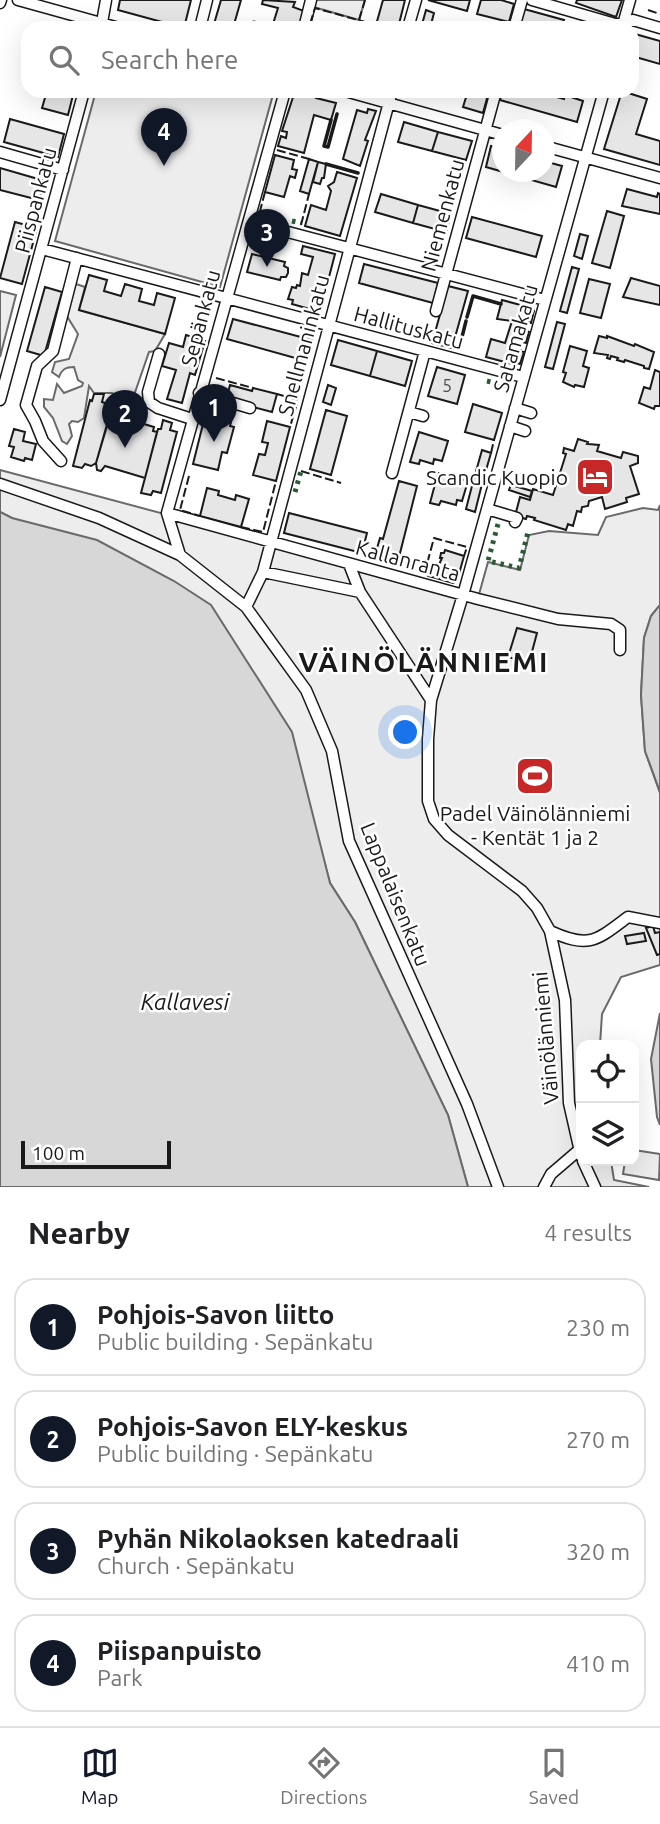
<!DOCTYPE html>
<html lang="en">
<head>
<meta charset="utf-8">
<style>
	:root { --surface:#fff; --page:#f2f2f2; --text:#202124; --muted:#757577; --line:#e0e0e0; --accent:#111827 }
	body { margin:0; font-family:Ubuntu,sans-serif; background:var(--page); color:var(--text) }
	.controls { position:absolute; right:21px; bottom:21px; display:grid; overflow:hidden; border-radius:14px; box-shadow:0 7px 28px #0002 }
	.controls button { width:63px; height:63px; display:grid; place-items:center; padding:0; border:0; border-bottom:2px solid var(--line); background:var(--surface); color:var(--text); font:35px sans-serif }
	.compass { position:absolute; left:492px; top:119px; width:63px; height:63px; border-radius:50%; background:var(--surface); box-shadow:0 7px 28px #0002; rotate:22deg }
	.scale { position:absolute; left:21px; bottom:18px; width:150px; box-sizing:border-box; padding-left:7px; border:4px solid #1a1a1a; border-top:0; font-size:19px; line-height:24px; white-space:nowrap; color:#1a1a1a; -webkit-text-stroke:5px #fff; paint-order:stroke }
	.you { position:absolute; left:406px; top:733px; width:24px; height:24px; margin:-18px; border:5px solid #fff; border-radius:50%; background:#1a73e8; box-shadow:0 0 0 10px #1a73e833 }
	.badge { display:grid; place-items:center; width:46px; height:46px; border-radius:50%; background:var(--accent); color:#fff; font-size:23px; font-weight:700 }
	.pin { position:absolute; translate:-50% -58px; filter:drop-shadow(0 2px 4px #0008) }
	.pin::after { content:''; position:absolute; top:37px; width:24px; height:21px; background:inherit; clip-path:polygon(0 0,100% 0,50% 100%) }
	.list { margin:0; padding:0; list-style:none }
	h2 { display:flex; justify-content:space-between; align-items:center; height:91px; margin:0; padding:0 28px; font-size:30px }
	h2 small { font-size:23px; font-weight:400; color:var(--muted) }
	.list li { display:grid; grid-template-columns:46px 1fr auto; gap:21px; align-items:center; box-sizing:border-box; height:98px; margin:0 14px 14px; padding:0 14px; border:2px solid var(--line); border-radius:21px }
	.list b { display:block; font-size:26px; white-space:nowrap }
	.list p { margin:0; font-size:23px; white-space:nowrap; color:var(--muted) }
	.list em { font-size:23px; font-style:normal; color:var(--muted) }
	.icon { flex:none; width:38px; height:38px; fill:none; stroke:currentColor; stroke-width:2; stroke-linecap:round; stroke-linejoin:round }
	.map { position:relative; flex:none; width:660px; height:1187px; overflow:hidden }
	.search { position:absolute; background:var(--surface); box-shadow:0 7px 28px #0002; left:21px; right:21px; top:21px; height:77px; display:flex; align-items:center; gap:18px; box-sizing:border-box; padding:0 24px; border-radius:21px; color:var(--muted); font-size:26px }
	.sheet { height:539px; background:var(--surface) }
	nav { display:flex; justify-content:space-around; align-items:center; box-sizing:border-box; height:98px; border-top:2px solid var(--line); background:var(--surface); font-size:19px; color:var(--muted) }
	nav a { display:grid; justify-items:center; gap:4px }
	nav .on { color:var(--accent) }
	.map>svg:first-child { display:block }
</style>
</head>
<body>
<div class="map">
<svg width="660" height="1187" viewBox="0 0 660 1187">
	<rect width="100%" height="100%" fill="#fff"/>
	<!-- green -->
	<path fill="#ededed" stroke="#6a6a6a" stroke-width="2" d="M312 0H365L359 20 310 6Z
		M96 91H274L220 287 55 241Z
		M73 283 85 287 79 310 165 334 155 351 149 352 132 401H127L112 393H94L89 386 84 418 78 422 72 421 69 424 72 436 67 444 62 441 53 418 44 407V399L53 400 57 384 64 393 82 386 83 383 78 380 74 367C66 367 62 369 59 377L52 372 55 362 69 359 78 334 65 313Z
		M0 291 16 295 0 357Z
		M0 470 478 598 488 562 520 570 529 535 549 531 598 535 606 517 643 508 658 510 660 505V605L651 616 644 638 641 695 645 751 660 793V965L621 977 602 1014 600 1045H581V1161H611L614 1180 649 1187H468L448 1115 355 922 330 883 322 854 12 518 0 512Z
		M634 1150 660 1154 659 1180 623 1174 625 1161H634Z"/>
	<!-- water -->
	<path fill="#d7d7d7" stroke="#6a6a6a" stroke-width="2" d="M0 512 12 518 97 540 174 581 211 605 292 732 330 883 355 922 448 1115 468 1187H0Z
		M660 605V792L645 751 641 695 644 638 651 616Z
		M660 1013V1125L657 1117 651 1059Z"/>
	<!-- building -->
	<path fill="#e6e6e6" stroke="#1a1a1a" stroke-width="2" d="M120 0H191L184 28 118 10Z
		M221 0H241L233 28H220L214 24Z
		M263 0 295 2 293 7 304 11 299 28H278V25L273 24 278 8 262 4Z
		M383 0H405L398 28 376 25Z
		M428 0H470L467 11Z
		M481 0H501L514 4 509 22 477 14Z
		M577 0H622L616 17 576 3Z
		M524 9 564 20 561 28H519Z
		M426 10 434 13 430 28H421Z
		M635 34 660 41V64L632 56Z
		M47 91H74L68 115 42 108Z
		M295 91 317 93 316 98 336 103 331 120 314 115 304 153 278 146 281 136 286 138 287 132 282 131Z
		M468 91H489L483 113 463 107Z
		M503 91H535L564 99 565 95 583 101 577 122 500 100Z
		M622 91 647 99 636 134 660 141V165L604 149Z
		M368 109 376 111 365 140 368 141 360 166 343 159 357 110 367 113Z
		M10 119 64 134 58 157 4 142Z
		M404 122 438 132 432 151 398 142Z
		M438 132 472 141 466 160 432 151Z
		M491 146 503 149V172H544V161L562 166 556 187 486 167Z
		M275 155 294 160 292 169 297 170 295 178 290 176 284 197 265 192Z
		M309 159 318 162 309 194 300 191Z
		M318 162 326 164 324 178H322L320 184 313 182Z
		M0 168 45 181 39 200 0 190Z
		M337 172 357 178 340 236 305 226 311 205 326 210 331 191 328 186 334 182Z
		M627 189 657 197 658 193 660 194V214L622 206Z
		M381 194 418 205 413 223 375 212Z
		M418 205 451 214 446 232 413 223Z
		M607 211 624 216 610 268 592 263Z
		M472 217 542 236 536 257 466 238Z
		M15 222 37 228 22 284 0 278Z
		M580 234 588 236 582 259 574 256Z
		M303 246 335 254 320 312 292 304 293 300 288 299 292 287 296 288 297 285 300 286 302 273 308 275 313 257 301 254Z
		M252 254 285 262 284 266 288 268V273L286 277H281L280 280 247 272Z
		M364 264 438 283 433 303 359 283Z
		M572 267 579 269 567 313 560 311Z
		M89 275 107 280 104 291 121 296 125 284 142 289 139 301 154 305 157 293 175 298 165 334 79 310Z
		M631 278 660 286V305L623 297Z
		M589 279 610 284 601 318 580 313Z
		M448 286 468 291 452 348 432 343Z
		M45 287 62 292 44 356 27 351Z
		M502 300 532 308 534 311 531 323 528 322 526 331 529 332 526 343 523 342 520 351 524 352 520 364 517 363 516 365 486 357 491 339 505 343 512 321 497 319Z
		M233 319 312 340 306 361 227 339Z
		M557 322 565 324 553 369 545 367Z
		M186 335 205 341 195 375 190 373 182 403 167 399 176 370 162 366 169 343 183 347Z
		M599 336 607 338V336L634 346 635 344 654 352 649 369 644 368V366L625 360 624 362 617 360 618 358 611 356 610 359 607 358 608 355 594 353Z
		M338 340 377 351 370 376 331 365Z
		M570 346 587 351 583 366 589 368 584 387 575 385 574 387 563 382 566 373 563 372Z
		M377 351 412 361 405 386 370 376Z
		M437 367 465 375 457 404 428 396Z
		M655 370 660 372V406H655L654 409 639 403 644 387 650 389Z
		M230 385 252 391 253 388 277 394 272 412 226 400Z
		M328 385 336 388 331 405 323 402Z
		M94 394H104L102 402 108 404 104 417 109 419 96 463 91 466 85 464 82 468 73 466 90 400 92 401Z
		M209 400 235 407 230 426 234 427 227 453 222 452 218 470 193 464Z
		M473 404 502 413 494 440 465 432Z
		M326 410 347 416 331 475 310 469Z
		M110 414 154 427 153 431 157 432 145 478 105 466 101 471 97 470 96 463Z
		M163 420 172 423 170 430 177 432 161 493 153 491 151 495 141 493 158 429H161Z
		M267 421 290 427 276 481 253 475 259 454 265 455 268 443 262 442Z
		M14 429 25 432 23 441 36 444 32 460 25 458 24 461 11 457 14 447 9 446Z
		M419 432 448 441 442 461 434 459 433 464 420 460 419 464 410 462Z
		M578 439 588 442 587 444 599 445 597 451 621 458 623 452 638 456V463L630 466 639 494 626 498 627 502 605 509 602 497 589 501 588 506 582 507 581 512 577 511 573 526 568 524 566 530 534 520 535 518 527 516 526 519 515 516 520 497 530 500 533 489 553 495 566 454 563 453 564 448 574 451Z
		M482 450 491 453 482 484 473 482Z
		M438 473 468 481 462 501 457 500 456 505 441 501 439 505 430 503Z
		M399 481 417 486 397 565 374 558 380 538 383 539Z
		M473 482 482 484 475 512 466 509Z
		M511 485 532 491 530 497 509 490Z
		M207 488 219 491 218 495 235 500 236 495 249 499 241 527 200 516Z
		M289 513 367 533 362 553 284 533Z
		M445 550 464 556 457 581 453 583 436 578 438 572 436 571 442 558H440L441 553H444Z
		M517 628 537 633 529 663 508 657Z
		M653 926 655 933 660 932V954L657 955 646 928Z
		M644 933 646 941 627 944 625 936Z"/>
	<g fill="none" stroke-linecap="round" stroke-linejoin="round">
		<defs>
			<path id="minor" d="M18 0 119 28
				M532 0 615 24H623L633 20 660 28
				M0 3 1 0
				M101 28 106 0
				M200 28 207 0
				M254 28V27
				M304 28 311 0
				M408 28 416 0
				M514 28 522 0
				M622 28 630 0
				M345 91 503 135
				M544 146 660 178
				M0 152 63 170
				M254 223 545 300
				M42 249 523 377
				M436 311 496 91
				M159 354 148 392 149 402 158 408 192 419
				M199 393 250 408
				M0 400 84 91
				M515 408 531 413
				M409 412 423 416
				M510 426 525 431
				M61 461 43 441 35 421 26 405 37 366 53 351 77 258
				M392 473 425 351
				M0 484 99 518 180 555 246 607 306 690 332 751 349 841 467 1104 498 1187
				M487 509 517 518 515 522
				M167 513 478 599 558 619 611 624 620 630V650
				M180 555 167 513 285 91
				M349 564 360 592 431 700
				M263 572 360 592
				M246 607 263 572 392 91
				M550 931C589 949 596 941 628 917L660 923
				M581 1156 569 1103 565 1000 550 931 537 908 522 891 448 835 434 819 428 801V739L431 700 463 595 604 91
				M583 1161 595 1187
				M544 1187 551 1174 579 1150"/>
		</defs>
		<!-- minor casing -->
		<use href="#minor" stroke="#1a1a1a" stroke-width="13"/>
		<!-- minor -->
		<use href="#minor" stroke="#fff" stroke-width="10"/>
		<!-- hedge -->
		<path stroke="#2b5a34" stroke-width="5" stroke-dasharray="3.5 5" stroke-linecap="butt" d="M292 221 301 223
			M487 381 508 386
			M295 492 301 471
			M498 524 488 561 519 568 528 532"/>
		<!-- fence -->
		<path stroke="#1a1a1a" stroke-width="2" stroke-dasharray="9 3.5" stroke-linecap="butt" d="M648 10 660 14
			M359 20 365 0
			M310 24 315 8 376 25
			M277 150 309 159
			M265 192 259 215 279 221
			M301 225 309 194
			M216 378 253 388
			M277 394 298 400 290 427
			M491 453 494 440
			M301 471 341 483
			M189 476 180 510 200 516
			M241 527 263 532 276 481
			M436 578 424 575 434 538 467 547 464 556"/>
		<!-- wall -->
		<path stroke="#1a1a1a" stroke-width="3.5" d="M331 120 324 146 328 147 337 114
			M326 164 358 173
			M467 317 473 296 501 304
			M459 349 466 321"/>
	</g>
	<!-- icons -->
	<defs>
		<symbol id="hotel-square" viewBox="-11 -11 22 22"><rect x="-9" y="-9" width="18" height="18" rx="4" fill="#c62828" stroke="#fff"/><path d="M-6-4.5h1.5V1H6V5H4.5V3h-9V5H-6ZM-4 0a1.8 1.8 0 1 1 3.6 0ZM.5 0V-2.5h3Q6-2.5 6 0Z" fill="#fff"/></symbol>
		<symbol id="stadium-square" viewBox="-11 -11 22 22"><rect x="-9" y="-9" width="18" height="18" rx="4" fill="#c62828" stroke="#fff"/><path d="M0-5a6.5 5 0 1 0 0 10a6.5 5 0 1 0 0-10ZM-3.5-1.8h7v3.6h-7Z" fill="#fff"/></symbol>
	</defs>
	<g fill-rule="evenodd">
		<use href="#hotel-square" x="573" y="455" width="44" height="44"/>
		<use href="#stadium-square" x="513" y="754" width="44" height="44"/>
	</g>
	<g text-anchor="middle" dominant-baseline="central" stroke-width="5" stroke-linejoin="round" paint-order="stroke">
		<!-- number labels -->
		<g font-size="18" fill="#4d4d4d">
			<text x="447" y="385">5</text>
		</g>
		<!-- street labels -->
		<g font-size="21" fill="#1a1a1a" stroke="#fff">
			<text transform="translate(35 200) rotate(-75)">Piispankatu</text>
			<text transform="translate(442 215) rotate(-75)">Niemenkatu</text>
			<text transform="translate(200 318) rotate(-75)">Sepänkatu</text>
			<text transform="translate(409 327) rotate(15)">Hallituskatu</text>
			<text transform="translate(515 338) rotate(-74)">Satamakatu</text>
			<text transform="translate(303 345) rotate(-75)">Snellmaninkatu</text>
			<text transform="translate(408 560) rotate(15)">Kallanranta</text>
			<text transform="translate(396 894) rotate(68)">Lappalaisenkatu</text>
			<text transform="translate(545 1038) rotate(-95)">Väinölänniemi</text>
		</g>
		<!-- poi labels -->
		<g font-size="21" fill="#1a1a1a" stroke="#fff" text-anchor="end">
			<text x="568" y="477">Scandic Kuopio</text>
			<text x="535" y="813" text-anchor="middle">Padel Väinölänniemi<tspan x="535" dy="24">- Kentät 1 ja 2</tspan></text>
		</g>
		<!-- water labels -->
		<g font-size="23" font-style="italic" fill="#1a1a1a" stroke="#fff">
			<text x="185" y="1001">Kallavesi</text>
		</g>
		<!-- district labels -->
		<g font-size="28" font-weight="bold" letter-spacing="2" fill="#1a1a1a" stroke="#fff">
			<text x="424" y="661">VÄINÖLÄNNIEMI</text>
		</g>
	</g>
</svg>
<div class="controls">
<button><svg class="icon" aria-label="locate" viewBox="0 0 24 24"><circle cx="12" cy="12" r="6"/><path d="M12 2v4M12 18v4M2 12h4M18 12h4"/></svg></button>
<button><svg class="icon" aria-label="layers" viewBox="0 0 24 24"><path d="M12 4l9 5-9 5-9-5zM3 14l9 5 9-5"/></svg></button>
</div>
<svg class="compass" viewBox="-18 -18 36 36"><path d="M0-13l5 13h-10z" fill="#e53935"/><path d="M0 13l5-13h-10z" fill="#757577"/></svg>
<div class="scale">100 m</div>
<div class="you"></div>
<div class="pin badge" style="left:214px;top:442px">1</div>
<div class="pin badge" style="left:125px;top:448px">2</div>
<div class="pin badge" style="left:267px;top:267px">3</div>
<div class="pin badge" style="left:164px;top:166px">4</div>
<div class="search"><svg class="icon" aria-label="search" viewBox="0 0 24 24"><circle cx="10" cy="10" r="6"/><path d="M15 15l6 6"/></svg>Search here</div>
</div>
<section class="sheet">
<h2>Nearby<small>4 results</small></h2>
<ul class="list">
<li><span class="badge">1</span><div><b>Pohjois-Savon liitto</b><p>Public building · Sepänkatu</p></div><em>230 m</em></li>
<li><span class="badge">2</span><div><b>Pohjois-Savon ELY-keskus</b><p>Public building · Sepänkatu</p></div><em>270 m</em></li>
<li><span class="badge">3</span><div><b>Pyhän Nikolaoksen katedraali</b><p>Church · Sepänkatu</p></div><em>320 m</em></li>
<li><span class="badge">4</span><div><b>Piispanpuisto</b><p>Park</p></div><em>410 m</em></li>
</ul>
</section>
<nav>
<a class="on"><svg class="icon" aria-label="map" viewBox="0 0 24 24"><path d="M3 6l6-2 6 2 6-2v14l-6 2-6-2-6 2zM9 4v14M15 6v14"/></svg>Map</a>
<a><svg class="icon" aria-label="directions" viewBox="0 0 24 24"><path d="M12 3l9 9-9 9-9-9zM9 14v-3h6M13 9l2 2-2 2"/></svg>Directions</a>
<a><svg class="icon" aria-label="saved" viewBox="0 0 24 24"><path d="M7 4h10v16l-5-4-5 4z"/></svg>Saved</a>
</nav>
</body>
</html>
